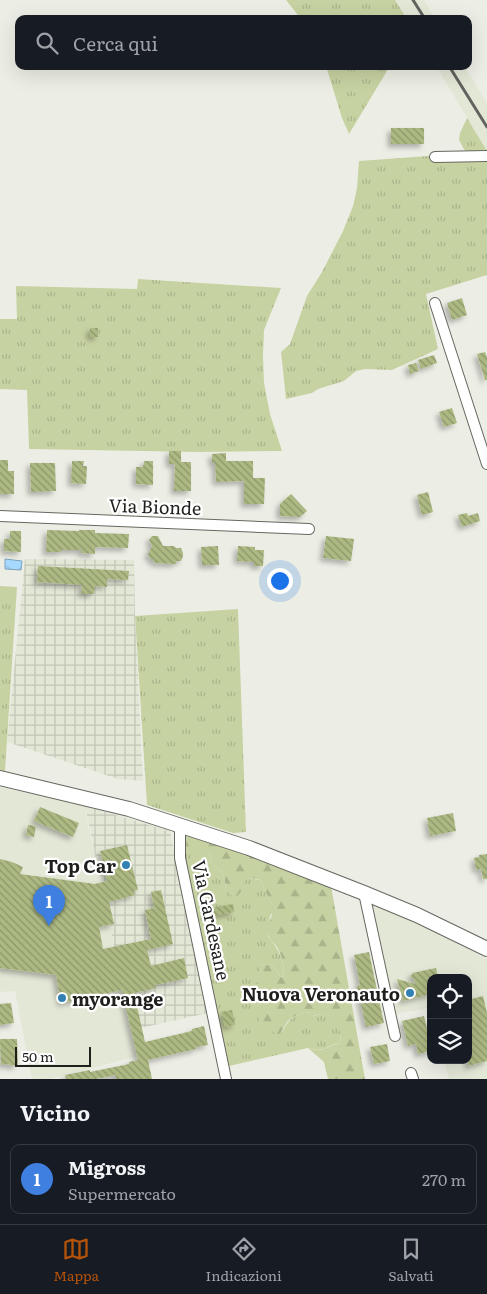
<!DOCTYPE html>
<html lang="it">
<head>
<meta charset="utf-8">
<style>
	:root { --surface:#171b24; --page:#242831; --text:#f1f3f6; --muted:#9ea1a6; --line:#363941; --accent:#b45309 }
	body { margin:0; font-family:Literata,serif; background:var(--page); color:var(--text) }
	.controls { position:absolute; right:15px; bottom:15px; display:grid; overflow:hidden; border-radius:10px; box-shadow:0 5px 20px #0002 }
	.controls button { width:45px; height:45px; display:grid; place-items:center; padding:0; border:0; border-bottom:1px solid var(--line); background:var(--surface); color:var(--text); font:25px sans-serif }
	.scale { position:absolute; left:15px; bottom:12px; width:76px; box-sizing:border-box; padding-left:5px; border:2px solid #1f201d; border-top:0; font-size:14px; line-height:18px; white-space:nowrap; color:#1f201d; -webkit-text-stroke:4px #fff; paint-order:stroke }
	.you { position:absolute; left:279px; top:580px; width:18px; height:18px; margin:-12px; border:4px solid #fff; border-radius:50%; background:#1a73e8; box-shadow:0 0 0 8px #1a73e833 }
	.badge { display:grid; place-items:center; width:32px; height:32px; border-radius:50%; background:var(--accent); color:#fff; font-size:16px; font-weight:700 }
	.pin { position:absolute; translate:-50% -41px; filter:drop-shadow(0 1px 2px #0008) }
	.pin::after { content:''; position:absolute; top:26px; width:18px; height:15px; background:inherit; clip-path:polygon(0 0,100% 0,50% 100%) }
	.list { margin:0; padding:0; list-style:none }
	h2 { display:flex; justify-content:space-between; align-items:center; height:65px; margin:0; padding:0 20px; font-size:21px }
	h2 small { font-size:16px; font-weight:400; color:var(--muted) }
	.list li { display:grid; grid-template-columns:32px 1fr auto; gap:15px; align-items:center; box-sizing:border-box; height:70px; margin:0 10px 10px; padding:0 10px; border:1px solid var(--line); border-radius:10px }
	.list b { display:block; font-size:19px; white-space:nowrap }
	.list p { margin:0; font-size:16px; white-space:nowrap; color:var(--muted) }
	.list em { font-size:16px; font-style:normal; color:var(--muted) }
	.icon { flex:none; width:28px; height:28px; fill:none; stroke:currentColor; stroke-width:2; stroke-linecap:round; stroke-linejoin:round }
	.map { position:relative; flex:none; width:487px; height:1079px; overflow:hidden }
	.search { position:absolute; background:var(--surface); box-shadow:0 5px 20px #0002; left:15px; right:15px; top:15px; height:55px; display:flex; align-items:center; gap:12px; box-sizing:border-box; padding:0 18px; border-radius:10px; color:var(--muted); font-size:19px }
	.sheet { height:145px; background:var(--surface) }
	nav { display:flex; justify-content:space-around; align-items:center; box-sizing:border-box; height:70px; border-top:1px solid var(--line); background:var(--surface); font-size:14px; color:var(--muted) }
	nav a { display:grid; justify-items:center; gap:2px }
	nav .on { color:var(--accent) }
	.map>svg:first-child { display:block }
</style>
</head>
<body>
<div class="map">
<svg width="487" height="1079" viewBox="0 0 487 1079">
	<defs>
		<pattern id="industrial-grid" width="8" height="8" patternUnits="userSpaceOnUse" patternTransform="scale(1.25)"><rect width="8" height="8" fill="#e3e7d6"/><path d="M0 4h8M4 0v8" fill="none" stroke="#c2c6b7"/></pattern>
		<pattern id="grass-tufts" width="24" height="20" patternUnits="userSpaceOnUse" patternTransform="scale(1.25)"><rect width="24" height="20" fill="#c7d2a2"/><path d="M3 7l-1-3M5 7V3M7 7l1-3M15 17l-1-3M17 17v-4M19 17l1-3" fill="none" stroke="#aab48b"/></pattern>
		<pattern id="forest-firs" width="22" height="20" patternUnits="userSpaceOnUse" patternTransform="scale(1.25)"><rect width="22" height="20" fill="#c7d2a2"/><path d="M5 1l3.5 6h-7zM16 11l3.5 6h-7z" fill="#aab48b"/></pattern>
		<pattern id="water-waves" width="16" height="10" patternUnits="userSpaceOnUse" patternTransform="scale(1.25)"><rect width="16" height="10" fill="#a6d9ff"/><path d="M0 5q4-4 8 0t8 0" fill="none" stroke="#8ebada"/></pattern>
		<pattern id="building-back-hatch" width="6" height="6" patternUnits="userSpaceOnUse" patternTransform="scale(1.25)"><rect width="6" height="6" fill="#adb983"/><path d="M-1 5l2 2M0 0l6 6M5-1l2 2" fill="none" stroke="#8c966b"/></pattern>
		<filter id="shadow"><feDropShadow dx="-3.5" dy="3.5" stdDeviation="2.5" flood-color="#0004"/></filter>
	</defs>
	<rect width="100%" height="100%" fill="#eceee5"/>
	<!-- built -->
	<path fill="#e3e7d6" d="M395 0H424L435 19H407Z
		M436 66H464L472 78 487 104V151Z
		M0 787 84 805 138 1056 51 1079H32L15 991 0 992Z
		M370 904 419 924 487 959V1079H449L444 1060H468V978H431V1010L430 1008 394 1014Z"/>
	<!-- industrial -->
	<path fill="url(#industrial-grid)" d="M25 559 134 560 135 616 143 781 118 779 7 742Z
		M85 806 170 831 208 1013 132 1030Z"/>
	<!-- grass -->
	<path fill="url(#grass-tufts)" d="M286 0H395L407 19H301Z
		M326 66H390L349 134 342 118Z
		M467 118 487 151V275L426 294 438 349 392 370 365 369 356 371 344 381 318 389 312 393 286 399 281 352 290 344 307 296 322 272 343 231 353 206 357 188 359 161 428 156 465 151 459 140 460 133Z
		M138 279 281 288 264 330 263 355 264 383 270 414 282 451 199 452 29 449 27 390 0 389V319H17L16 286 137 289Z
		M0 586 17 587 5 771 0 770Z
		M238 609 246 832 233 833 147 805 135 616Z
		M197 849 210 854 212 864C224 872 225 876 226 890L249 878 260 880 273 907V912L270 916 268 936C277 948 288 963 282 978L271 964 262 965 259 972V981L256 999 259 1011V1016L282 1032C284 1029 286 1024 289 1021 294 1015 306 1012 313 1012L314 1016C317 1015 320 1014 322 1014 336 1014 343 1032 340 1043 325 1046 325 1053 308 1048L229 1066 183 856 188 851Z"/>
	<!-- forest -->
	<path fill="url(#forest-firs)" d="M178 832 205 839 331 886 365 1079H328L324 1062 308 1048C324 1053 325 1047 340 1043 343 1032 335 1014 322 1014 319 1014 316 1015 314 1016L313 1012C305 1012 292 1016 287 1022 284 1027 282 1032 278 1035L265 1027 259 1021C258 1008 256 996 255 984L259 981V972L262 965 271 964 282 978C286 969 282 956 277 947 274 943 269 939 268 934 267 923 273 917 273 907L260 880C253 878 250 877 244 881 243 888 242 892 236 897L232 896 226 890C225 876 224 872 212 864L210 854C199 850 192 848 183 856Z"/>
	<!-- water -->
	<path fill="url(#water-waves)" stroke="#7ea2bb" d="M5 559 22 561 21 570 5 569Z"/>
	<!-- building -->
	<path fill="url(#building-back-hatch)" filter="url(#shadow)" d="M391 128H424V144H391Z
		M462 298 467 315 452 320 447 303Z
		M90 328H98V337H90Z
		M485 352 487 357V380H485L477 354Z
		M434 355 437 363 421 369 418 360Z
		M416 363 419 371 410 374 408 365Z
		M452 408 457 423 444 427 439 412Z
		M169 451H181V462H191V491H174L175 464H169Z
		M226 453V461H253V478H265L264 504H244V481L216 482 215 463H212V454Z
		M0 460H8V471H14V494H0Z
		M72 461H84L83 466H87L86 484 71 483Z
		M144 461H153V485L136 484V467H143Z
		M30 463H55L56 491 31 492Z
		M428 492 433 512 422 515 417 495Z
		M291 494 307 511 300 517 280 516V504Z
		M467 513 468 516 478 513 480 521 462 527 458 515Z
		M47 530 79 531V530H95V533L129 534 128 548 95 547V554L81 553V550H61V552H46Z
		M10 531H21V552L4 551V539H10Z
		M152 536H158L163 546H174L176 548H181L183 553V556L181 561H176V564L154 563 153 559H150L148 554 152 546 149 540Z
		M326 536 354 539 351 561 323 558Z
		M218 546 219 565H202L201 547Z
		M238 546 255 547V550H264L263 566H254V562L237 561Z
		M38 566 129 571 128 580 107 579V587L95 586 94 594H81L82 585 37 582Z
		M40 807 79 823 73 837 34 821Z
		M453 813 456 831 430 836 427 818Z
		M28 825 36 826 34 837 26 835Z
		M127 845 138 890 134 891 135 895 109 902 114 924 99 927 103 949 151 939 145 910 154 908 151 892 161 890 173 944 147 950 151 966 184 958 188 978 155 985 156 988 134 993 145 1042 192 1031V1029L204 1026 208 1045 196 1047V1049L148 1060 152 1079H116V1075L96 1079H66L65 1075 90 1070V1072L129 1064V1062L138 1060 122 990 61 1003 56 975 0 968V859L12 862 23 867 20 874 95 884 107 881 100 851Z
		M487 854V879H483L481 869 476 870 474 858 479 857V855Z
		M233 904 234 912 212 916 210 908Z
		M369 952 384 1023 366 1027 357 986 360 985 354 955Z
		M436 968 438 978H431V994L403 1001 397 979 415 984 414 978H411V975L413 974 412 973Z
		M483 996 487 1013V1061L468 1066V1000Z
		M11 1003 14 1023 0 1025V1004Z
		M232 1010 235 1025 225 1027 221 1012Z
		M424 1016 431 1044V1051L418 1054 416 1044 408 1046 402 1021Z
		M0 1039H17L18 1065 10 1066 9 1064 1 1065Z
		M387 1044 390 1061 374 1064 370 1047Z"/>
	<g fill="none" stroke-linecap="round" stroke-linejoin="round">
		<defs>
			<path id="minor" d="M435 157 487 156
				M435 303 487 464
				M0 516 309 529
				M180 826V858L226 1079
				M364 893 395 1036
				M411 1073 413 1079"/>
			<path id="secondary" d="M0 778 129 809 249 848 364 893 417 915 487 949"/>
		</defs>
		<!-- minor casing -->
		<use href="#minor" stroke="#666860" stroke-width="12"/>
		<!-- secondary casing -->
		<use href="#secondary" stroke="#666860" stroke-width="16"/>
		<!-- minor -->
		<use href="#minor" stroke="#fff" stroke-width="10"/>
		<!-- secondary -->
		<use href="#secondary" stroke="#fff" stroke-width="14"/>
		<!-- rail -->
		<path stroke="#62635e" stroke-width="3" d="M413 0 425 19
			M449 66 487 127"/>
	</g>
	<!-- markers -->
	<g fill="#3381b3" stroke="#fff" stroke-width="2">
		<circle cx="126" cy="865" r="5"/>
		<circle cx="410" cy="993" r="5"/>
		<circle cx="62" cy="998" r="5"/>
	</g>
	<g text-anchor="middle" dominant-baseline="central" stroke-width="4.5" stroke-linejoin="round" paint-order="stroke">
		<!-- street labels -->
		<g font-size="18" fill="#1f201d" stroke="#fff">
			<text transform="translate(155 506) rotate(2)">Via Bionde</text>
			<text transform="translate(212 920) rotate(78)">Via Gardesane</text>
		</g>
		<!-- poi labels -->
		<g font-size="18" font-weight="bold" fill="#1f201d" stroke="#fff" text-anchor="end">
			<text x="116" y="865">Top Car</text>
			<text x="400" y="993">Nuova Veronauto</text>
			<text x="72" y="998" text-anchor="start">myorange</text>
		</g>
	</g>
</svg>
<div class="controls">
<button><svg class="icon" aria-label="locate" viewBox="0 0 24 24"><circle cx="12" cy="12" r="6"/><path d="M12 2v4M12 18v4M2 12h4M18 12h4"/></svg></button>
<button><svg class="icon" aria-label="layers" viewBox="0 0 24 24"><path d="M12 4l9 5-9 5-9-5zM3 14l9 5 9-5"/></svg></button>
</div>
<div class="scale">50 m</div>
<div class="you"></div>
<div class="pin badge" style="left:49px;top:926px;background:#3f7fe0">1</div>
<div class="search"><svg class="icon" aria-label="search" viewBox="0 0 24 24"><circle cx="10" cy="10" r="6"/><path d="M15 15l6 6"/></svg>Cerca qui</div>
</div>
<section class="sheet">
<h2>Vicino<small></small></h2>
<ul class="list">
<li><span class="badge" style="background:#3f7fe0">1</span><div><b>Migross</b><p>Supermercato</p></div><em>270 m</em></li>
</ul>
</section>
<nav>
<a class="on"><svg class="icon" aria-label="map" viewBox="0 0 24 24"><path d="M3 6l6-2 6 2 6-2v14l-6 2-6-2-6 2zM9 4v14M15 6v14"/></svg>Mappa</a>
<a><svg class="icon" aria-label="directions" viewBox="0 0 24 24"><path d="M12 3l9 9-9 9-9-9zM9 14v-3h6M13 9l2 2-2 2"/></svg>Indicazioni</a>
<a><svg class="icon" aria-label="saved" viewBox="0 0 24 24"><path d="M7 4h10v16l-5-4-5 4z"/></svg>Salvati</a>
</nav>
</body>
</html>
